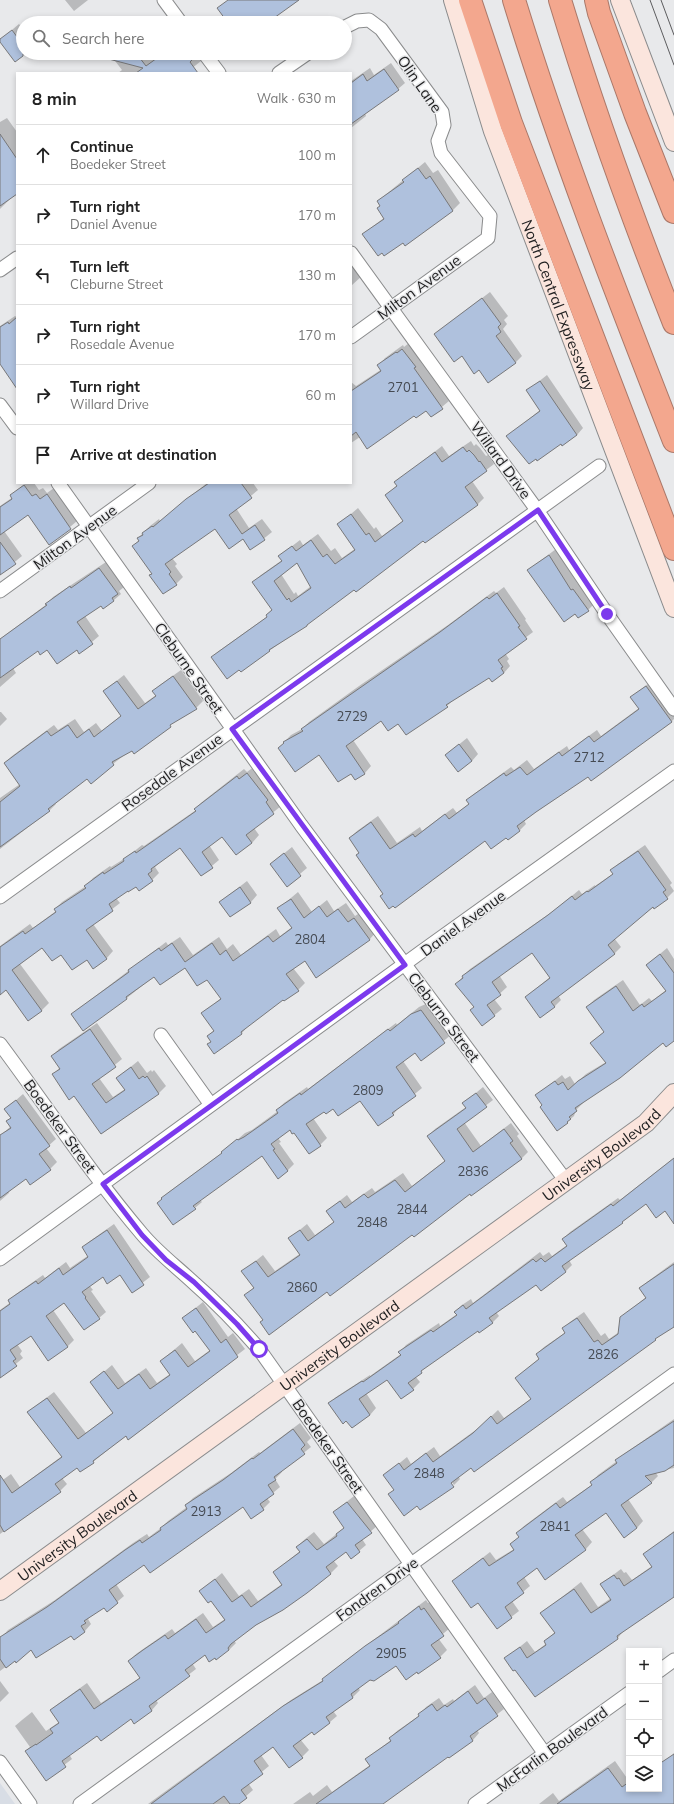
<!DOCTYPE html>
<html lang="en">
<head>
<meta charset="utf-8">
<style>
	:root { --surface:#fff; --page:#f6f6f6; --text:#222; --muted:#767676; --line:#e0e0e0 }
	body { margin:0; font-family:Mulish,sans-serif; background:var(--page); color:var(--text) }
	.controls { position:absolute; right:12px; bottom:12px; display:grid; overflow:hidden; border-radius:0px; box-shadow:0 2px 6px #0003 }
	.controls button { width:36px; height:36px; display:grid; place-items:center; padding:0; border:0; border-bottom:1px solid var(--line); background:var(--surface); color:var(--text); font:20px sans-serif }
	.stop { position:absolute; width:12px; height:12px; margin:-9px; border:3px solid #7c3aed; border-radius:50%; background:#fff }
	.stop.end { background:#7c3aed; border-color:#fff; box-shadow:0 1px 4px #0008 }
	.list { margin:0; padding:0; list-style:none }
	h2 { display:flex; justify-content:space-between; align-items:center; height:52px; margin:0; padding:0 16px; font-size:17px }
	h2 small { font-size:13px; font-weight:400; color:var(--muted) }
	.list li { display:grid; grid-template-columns:26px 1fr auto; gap:12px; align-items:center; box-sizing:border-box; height:60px; padding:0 16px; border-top:1px solid var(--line) }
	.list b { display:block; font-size:15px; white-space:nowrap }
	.list p { margin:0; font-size:13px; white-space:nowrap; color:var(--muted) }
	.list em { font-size:13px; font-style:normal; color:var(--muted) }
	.icon { flex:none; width:22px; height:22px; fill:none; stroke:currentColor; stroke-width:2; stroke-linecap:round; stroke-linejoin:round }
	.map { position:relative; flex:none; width:674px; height:1804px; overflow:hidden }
	.search { position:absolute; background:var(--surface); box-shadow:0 2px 6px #0003; left:16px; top:16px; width:336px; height:44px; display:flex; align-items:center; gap:10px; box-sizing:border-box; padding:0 14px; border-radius:22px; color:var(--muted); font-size:15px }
	.panel { position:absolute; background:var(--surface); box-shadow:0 2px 6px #0003; left:16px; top:72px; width:336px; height:412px; border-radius:0px }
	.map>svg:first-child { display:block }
</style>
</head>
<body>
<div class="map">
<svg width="674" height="1804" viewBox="0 0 674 1804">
	<rect width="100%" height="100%" fill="#e8e9eb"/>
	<!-- built -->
	<path fill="#d8dde5" d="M0 1783 15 1804H0Z"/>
	<!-- shadow -->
	<path fill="#0003" fill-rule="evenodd" d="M65 0H88L74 11Z
		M19 24 23 29V53H25L15 60 0 40Z
		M109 53H147L153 60 163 53H198L196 55 201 61 186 73H118L122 70Z
		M391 63 405 83 398 89 365 113 366 116 351 128V81L370 68 374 75Z
		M7 118 17 132V192L0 209V122Z
		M425 162 433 173 438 170 460 203 453 210 405 244 403 242 382 252 363 234 385 217 378 201Z
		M351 257 363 275 351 286Z
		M490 292 508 316 504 320 507 324 503 329 522 356 515 363 479 369 435 334Z
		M15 316 17 317V382L0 363V326Z
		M409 343 422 359 420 361 449 401 431 416 427 409 360 437 351 443V382L356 386 382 369 379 365 385 358 403 345 404 347Z
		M547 375 583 428 577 435 536 457 508 436 540 410 528 390Z
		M471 441 474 446 476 444 480 448 486 456 488 455 494 464 472 481 484 498 477 505 424 539 269 651 212 658 219 651 268 616 267 615 272 609 254 582 261 575 282 560 280 556 287 550 300 540 303 545 318 534 331 551 335 548 342 558 356 548 338 525 358 508 374 529 376 527 382 536 404 520 387 495 397 485 395 483 442 446 449 456ZM298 562 311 586 298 596 296 592 294 594 281 574Z
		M26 483H34L39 490 43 488 47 493 54 488 77 521 50 544 28 513 4 531 22 556 0 574V506L13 497 11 495Z
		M207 483H253L258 490 236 508 249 528 262 519 272 532 251 549 243 538 216 527 172 558 177 564 175 566 183 577 176 584 151 575 153 573 133 546 139 540 138 538 150 526 159 519 160 521Z
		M556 549 578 584 580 583 595 603 588 610 528 570Z
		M106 562 124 587 119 591 121 594 114 600 103 608 101 605 85 616 99 636 80 652 77 649 38 650 13 668 16 673 0 687V639L47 604 53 597Z
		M504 587 526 619 525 620 533 632 505 653 509 659 507 661 510 666 504 673 490 676 454 699 447 706 398 722 381 720 353 740 371 766 365 773 356 779 351 772 320 754 284 742 291 735 302 729 309 722 359 686 448 625 494 591 496 593Z
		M181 670 203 701 196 708 132 749 113 764 87 777 54 802 56 804 49 811 0 849V798L20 784 5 763 12 756 54 725 58 730 75 719 84 732 96 723 102 731 122 715 104 691 124 675 145 703 156 695 154 691 160 685Z
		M653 680 674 708V719L672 721 591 780 588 776 524 820 526 824 520 830 514 822 506 837 485 840 384 893 350 838 357 831 378 816 397 843 420 827 422 831 453 808 457 813 470 803 468 800 474 794 511 767 514 770 527 760 534 769 567 746 569 750 597 730 601 736 639 708 631 697Z
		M0 712H1L7 719 0 726Z
		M467 738 478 754 472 761 446 755Z
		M255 766 281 806 254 828 259 835 252 843 223 835 209 845 219 860 201 875 180 846 159 863 155 867 159 873 152 880 136 886 116 898 120 903 93 924 113 951 106 959 87 958 62 953 43 947 20 964 49 1003 41 1011 6 989 0 990V946L30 924 33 928 56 911 55 909 62 902 86 886 93 878 110 866 111 867 127 857 142 845 144 846 196 810 195 809 202 802 244 769 247 772Z
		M645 845 672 883 670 885 674 891 667 898 653 906 614 938 621 947 614 954 558 995 561 1000 554 1007 526 997 550 977 532 951 499 975 507 987 494 999 502 1009 482 1025 475 1007 457 984 463 976 470 969 556 909 579 890 582 894 595 885V886L614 873 612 870 618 864Z
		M292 847 307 868 287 885 271 864Z
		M247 881 257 895 251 902 230 915 220 902Z
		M298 892 312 912 327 900 334 911 346 903 355 916 361 912 376 932 370 939 317 976 305 959 293 968 305 983 298 990 283 999 248 1026 242 1033 212 1042 208 1036 214 1030 202 1014 221 998 207 978 185 966 154 976 127 998 83 1029 72 1014 166 942 168 945 180 937 193 955 219 937 227 949 233 944 241 955 276 929 280 936 292 927 279 908Z
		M667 948 674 959V1039L664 1042 583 1102V1103L576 1110 574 1116 558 1130 537 1095 562 1075 565 1079 570 1076 575 1084 586 1074 606 1062 591 1043 605 1031 587 1007 594 1000 623 980 640 1005 649 998 652 1001 666 990 647 965Z
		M428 1003 451 1035 421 1059 415 1052 403 1061 422 1088 399 1107 393 1115 360 1099 324 1110 313 1118 327 1138 320 1145 290 1129 278 1138 281 1142 279 1143 294 1164 287 1171 262 1154 200 1200 202 1202 195 1208 163 1199 169 1192 223 1152 245 1133 252 1130 278 1111 277 1110 284 1103 307 1087 308 1089 396 1023 397 1025 419 1007Z
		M97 1023 122 1059 99 1078 113 1097 125 1089 117 1078 138 1061 147 1073 151 1070 152 1072 154 1070 166 1086 159 1093 102 1133 74 1094 53 1075 60 1067 52 1056 59 1049Z
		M483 1087 493 1100 464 1122 481 1146 511 1123 519 1134 517 1136 528 1152 521 1159 327 1291 264 1320 246 1295 254 1287 243 1271 263 1255 275 1271 301 1253 290 1238 307 1224 315 1235 335 1221 327 1211 347 1195 352 1202 372 1188 375 1192 403 1173 412 1186 446 1160 428 1136 435 1129 466 1107 464 1103Z
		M23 1094 56 1139 46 1148 57 1162 50 1169 26 1178 8 1191 9 1193 0 1201V1136L11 1126 7 1121 12 1117 6 1109Z
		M674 1158V1217L665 1210 646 1202 622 1222 569 1260 572 1265 566 1271 537 1283 496 1312 499 1316 493 1322 478 1329 428 1365 415 1376 420 1382 413 1389 387 1378 366 1393 376 1408 370 1415 330 1403 336 1397 370 1375V1376L401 1354 400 1352 406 1345 439 1323 440 1326 457 1314 456 1312 462 1305 471 1299 473 1303 540 1252 543 1256 549 1252 552 1256 567 1245 563 1239 570 1232 618 1198 620 1200Z
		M114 1224 150 1277 132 1291 120 1274 103 1276 89 1285 93 1290 91 1291 106 1312 99 1318 65 1302 53 1310 74 1340 67 1347 31 1334 17 1344 22 1351 20 1354 23 1358 1 1376 0 1310 11 1302 9 1300 16 1294 43 1275 45 1278 66 1262 70 1268 89 1255 83 1247 90 1241Z
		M674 1262V1326L472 1466 458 1476 460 1479 454 1485 449 1478 417 1505 390 1494 395 1489 385 1475 407 1457 411 1464 434 1447 440 1456 481 1426 498 1410 504 1418 532 1398 516 1378 540 1358 537 1354 544 1347 566 1332 564 1329 570 1322 584 1312 601 1336 605 1333 609 1339 619 1332 621 1318 646 1297 640 1288 647 1282Z
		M203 1302 228 1337 233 1333 245 1349 129 1439 126 1435 93 1462 77 1467 62 1478 67 1484 60 1491 0 1534V1482L11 1474 20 1487 62 1456 28 1412 54 1392 86 1433 114 1412 92 1382 112 1365 125 1383 146 1368 157 1383 170 1374 161 1361 182 1343 195 1361 210 1350 196 1329 183 1318Z
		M674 1419V1468L655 1472 658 1476 651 1483 628 1499 643 1521 637 1528 606 1512 582 1529 592 1542 586 1549 545 1578 537 1567 524 1577 530 1586 512 1601 519 1611 497 1628 478 1602 453 1581 490 1552 496 1560 514 1549 511 1544 520 1536 518 1533 524 1526 563 1497 567 1502 593 1484 592 1482 598 1475 617 1461 624 1454Z
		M300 1423 311 1438 307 1442 311 1447 281 1471 282 1472 275 1479 280 1487 267 1498 270 1502 263 1509 243 1506 145 1564 116 1584 124 1596 117 1602 104 1606 92 1615 88 1619 91 1624 85 1631 74 1638 72 1635 31 1648 0 1671V1639L8 1630 55 1600 133 1543 147 1534 149 1537 161 1528 168 1521 187 1507 186 1505 193 1498 231 1473 259 1452 260 1453Z
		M354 1496 378 1525 362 1539 366 1545 359 1551H346L333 1560 338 1566 331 1573 283 1609 256 1625 234 1641 236 1643 229 1650 205 1654 192 1663 196 1669 156 1700 158 1703 152 1710 135 1722 131 1718 97 1734 69 1754 72 1759 46 1779 26 1751 30 1747 15 1726 22 1720 32 1712 46 1731 59 1722 51 1710 58 1704 87 1683 101 1703 141 1677 129 1661 136 1654 172 1629 175 1633 203 1613 213 1627 225 1619 211 1599 201 1591 222 1573 239 1596 249 1589 258 1601 282 1584 274 1572 300 1551 297 1547 304 1540 314 1532 324 1544 345 1527 334 1512Z
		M674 1531V1597L624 1630 618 1638 535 1696 515 1668 505 1659 527 1641 535 1652 547 1643 545 1641 555 1632 542 1613 581 1582 598 1607 611 1598 601 1584 621 1569 624 1573 626 1572 632 1580 652 1566 644 1554Z
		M426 1600 428 1603 432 1601 450 1628 438 1638 447 1650 440 1657 417 1671 396 1664 370 1679 358 1688 360 1690 353 1697 333 1711 337 1716 330 1722 314 1733 312 1730 300 1739 309 1750 302 1757 273 1746 261 1755 269 1766 248 1783 253 1790 237 1804H148L291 1700 323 1680 330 1673Z
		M0 1681 9 1693 0 1702Z
		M475 1685 484 1698 492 1692 504 1709 477 1730 479 1733 473 1740 450 1757 449 1755 381 1804H293L310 1792 313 1796 327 1785 332 1792 370 1765 366 1759 391 1740 390 1738 397 1731 420 1715 426 1707 439 1698 444 1705 453 1699 454 1701Z
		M674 1753V1802L671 1804H539L553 1793 559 1801 615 1761 629 1781V1789H659V1771Z"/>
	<!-- building -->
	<path fill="#afc1dd" stroke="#78787a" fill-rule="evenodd" d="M228 0H299L267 23H228L217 8Z
		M12 30 23 45V56L15 62 0 42V39Z
		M102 53H136L146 66 164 53H187L192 60 190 62 198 73H136L143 68 101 57Z
		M384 69 399 90 351 124V83L363 74 367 81Z
		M0 134 17 159V194L0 206Z
		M418 168 426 179 430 176 453 211 405 246 403 243 384 256 382 253 378 256 362 234 384 219 377 208 380 206 377 201 404 182 402 180Z
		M482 298 501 324 498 327 501 332 496 336 516 363 488 383 479 370 474 374 462 356 454 362 434 334Z
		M17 317V389L0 364V327L8 322 9 324Z
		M402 349 416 367 414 368 443 409 431 417 426 411 416 418 414 416 367 449 356 432 351 436V391L381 371 377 365 396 352 397 353Z
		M540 381 577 435 562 446 561 444 537 461 536 459 529 464 506 436 540 411 526 390Z
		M463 447 467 452 469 450 474 455 479 462 480 461 487 471 465 487 478 505 425 543 423 541 356 592 354 590 307 625V626L269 650 270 651 241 672 239 670 227 679 211 657 267 617 266 615 272 610 252 582 282 561 278 556 292 546 296 551 311 540 323 557 327 554 335 564 355 550 337 524 351 514 366 535 369 533 375 542 403 521 385 495 397 486 394 482 435 452 442 462ZM297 563 311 588 291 602 289 598 287 600 274 581Z
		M209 483H241L252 498 229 515 242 534 255 525 265 540 250 550 243 539 229 549 215 529 165 564 171 572 169 574 177 585 163 594 149 575 152 574 132 546 139 541 137 538 143 535 142 533 152 526 153 527 186 499Z
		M24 485 32 496 36 494 40 499 47 494 71 529 49 545 28 515 0 535V507L12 499 10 495Z
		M0 542 16 564 0 575Z
		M549 555 571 590 573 589 589 611 578 618 575 614 564 622 527 570Z
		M99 568 118 594 112 598 114 601 103 609 101 606 77 622 93 644 79 654 77 650 57 664 47 650 40 655 38 651 0 678V639L47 605 45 604 70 586 71 588Z
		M497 593 520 626 518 627 527 639 498 660 503 667 501 668 504 673 492 682 489 678 446 705 448 707 406 735 398 724 388 731 381 721 346 746 365 774 355 780 351 774 338 782 319 755 295 772 278 748 284 743 283 742 303 731 301 729 440 632 487 597 489 599Z
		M173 676 197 709 170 725 171 727 134 754 132 751 112 762 114 765 91 784 87 779 48 809 50 811 0 847V802L20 786 4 763 47 731 51 736 68 725 77 738 89 729 94 737 121 716 103 691 117 681 138 709 156 696 152 691Z
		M646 686 672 722 591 781 588 777 536 812 517 826 520 831 508 840 506 838 491 849 485 841 395 908 393 906 389 909 380 896 383 894 356 855 359 853 349 838 371 822 390 849 413 834 415 837 445 814 449 819 469 804 466 800 504 773 506 776 520 767 527 775 559 752 562 756 589 736 594 742 639 709 630 697Z
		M459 744 472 761 458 772 445 755Z
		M247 773 268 800 266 802 274 814 246 835 252 843 236 855 222 837 202 852 213 868 201 876 180 848 151 869 152 871 148 874 153 881 139 891 136 887 128 892V891L109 904 113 911 86 930 107 959 93 969 87 960 72 970 61 955 52 961 42 948 12 970 42 1011 28 1021 6 990 0 995V947L23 931 25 934 56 912 54 909 86 888 84 886 103 872 104 874 124 861 123 859 135 851 136 853 196 811 194 809 237 776 239 779Z
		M638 851 666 890 663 892 668 899 654 909 653 907 608 945 615 954 551 1002 555 1007 540 1018 525 997 550 978 532 953 492 982 501 995 487 1005 495 1016 482 1026 470 1010 474 1007 455 984 463 978 462 976 548 915 572 896 575 900 587 891 588 892 613 874 610 870Z
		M284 853 301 876 287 887 270 864Z
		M240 887 251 903 230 917 219 902Z
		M291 899 304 918 319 906 327 917 338 909 348 922 354 918 370 940 316 978 305 961 286 974 299 991 284 1001 283 1000 241 1032 242 1034 214 1054 207 1044 211 1042 207 1036 214 1031 201 1013 221 999 207 980 197 986 185 968 160 985 154 977 126 997 127 999 83 1031 71 1014 129 972 128 970 159 948 161 951 172 943 185 962 212 943 220 955 226 950 233 961 268 936 273 942 292 928 277 908Z
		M660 954 674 973V1041L666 1047 663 1043 620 1078 575 1108 577 1111 569 1117 571 1119 567 1122 568 1123 557 1131 540 1107 542 1105 535 1095 555 1081 558 1085 563 1082 568 1090 578 1081 606 1063 590 1043 604 1032 586 1007 616 986 633 1011 642 1004 644 1007 666 991 646 965Z
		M421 1010 445 1043 421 1061 415 1053 396 1067 416 1096 392 1113 394 1115 378 1126 360 1101 338 1116 333 1109 326 1114 324 1112 306 1124 321 1146 309 1154 294 1133 292 1134 290 1130 271 1144 275 1149 273 1150 288 1171 278 1179 262 1156 193 1206 196 1209 173 1225 157 1203 162 1199 161 1198 222 1153 221 1152 237 1139 238 1140 244 1137 278 1113 276 1110 300 1093 301 1095 388 1029 390 1031 411 1014Z
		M90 1029 116 1067 92 1084 106 1103 125 1090 116 1078 131 1067 139 1079 143 1076 145 1078 147 1076 159 1094 101 1134 74 1096 69 1100 52 1074 60 1069 51 1056Z
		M476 1093 487 1107 457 1129 473 1152 504 1129 513 1141 510 1143 522 1159 471 1196 470 1194 414 1237 412 1235 330 1296 327 1292 269 1335 260 1322 263 1320 244 1295 254 1288 241 1271 256 1261 268 1277 300 1255 288 1238 300 1230 308 1241 334 1222 326 1211 340 1201 345 1208 364 1194 368 1198 395 1180 405 1192 445 1161 427 1136 466 1108 462 1103Z
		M16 1100 50 1146 39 1154 51 1170 30 1185 26 1179 0 1198V1135L11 1128 6 1121 11 1118 4 1109Z
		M674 1158V1224L665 1211 656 1218 646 1204 622 1222 623 1223 562 1266 566 1272 541 1291 536 1285 489 1318 493 1323 479 1333 478 1331 421 1371 422 1373 408 1383 414 1390 401 1399 387 1380 359 1399 370 1415 352 1428 346 1421 343 1424 328 1403 362 1381 363 1382 401 1355 398 1352 431 1330 433 1332 457 1315 454 1312 463 1305 466 1309 533 1259 536 1262 541 1258 545 1262 567 1246 562 1239 611 1204 613 1206Z
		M107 1230 144 1285 132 1293 120 1275 107 1284 103 1277 82 1292 86 1297 85 1298 100 1319 84 1330 64 1303 46 1316 68 1347 48 1361 31 1336 10 1350 16 1359 13 1361 17 1366 0 1378V1311L10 1304 8 1300 36 1281 38 1284 59 1268 63 1275 88 1257 82 1247Z
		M674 1264V1327L655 1339 656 1340 474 1472 471 1468 451 1483 454 1487 420 1510 417 1506 404 1516 388 1494 394 1490 383 1475 399 1463 404 1470 426 1453 433 1462 473 1433 491 1416 497 1424 531 1399 515 1378 539 1359 536 1354 565 1333 562 1328 577 1318 594 1342 598 1340 602 1345 618 1334 620 1317 646 1298 639 1288Z
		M196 1308 221 1343 226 1339 238 1357 128 1440 126 1436 93 1461 94 1463 80 1472 77 1468 55 1484 61 1492 4 1532 0 1525V1475L12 1493 62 1457 27 1412 47 1398 78 1439 113 1413 90 1382 104 1371 118 1389 139 1374 150 1389 170 1375 160 1361 175 1350 188 1367 210 1351 195 1331 193 1333 182 1318Z
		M674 1421V1465L665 1471 645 1476 652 1483 621 1505 637 1528 624 1538 606 1513 575 1535 586 1550 545 1580 537 1568 517 1583 524 1593 505 1607 512 1618 497 1629 478 1603 471 1608 452 1581 483 1558 489 1566 514 1550 510 1544 519 1537 516 1533 556 1503 560 1508 592 1485 590 1482 617 1463 615 1460Z
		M293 1429 305 1445 301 1449 305 1454 274 1477 276 1480 268 1485 274 1494 260 1504 264 1510 251 1519 243 1507 150 1573 144 1565 109 1590 118 1603 107 1612 104 1608 84 1621 86 1623 81 1626 85 1632 74 1640 71 1636 36 1658 31 1650 16 1663 15 1661 6 1668 0 1659V1637L47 1607 125 1550 140 1540 142 1543 161 1530 160 1528 187 1509 185 1505 223 1480 252 1458 253 1459Z
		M347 1502 372 1533 355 1545 360 1552 351 1559 346 1552 326 1567 331 1574 307 1593 283 1610 256 1625 231 1644 228 1648 229 1650 216 1660 215 1658 209 1662 205 1655 185 1670 190 1676 149 1706 152 1711 134 1724 131 1719 101 1741 97 1736 62 1761 66 1767 46 1781 25 1751 36 1744V1745L53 1733 50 1729 59 1723 50 1710 80 1689 94 1709 140 1678 128 1661 143 1650 165 1635 168 1639 196 1619 206 1633 225 1620 211 1601 208 1603 199 1591 215 1579 232 1602 242 1595 251 1607 282 1585 273 1572 300 1552 296 1547 307 1539 317 1550 337 1536 336 1534 344 1528 333 1512Z
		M674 1532V1597L617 1636 618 1639 535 1697 515 1670 513 1671 504 1658 520 1647 527 1658 546 1645 544 1641 555 1633 540 1613 574 1589 591 1613 611 1600 600 1584 614 1575 617 1579 619 1578 624 1586 652 1567 643 1554Z
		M419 1606 421 1610 424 1608 444 1636 431 1645 441 1658 418 1674 417 1672 406 1680 396 1666 374 1681 370 1680 351 1694 353 1698 326 1717 330 1723 314 1735 312 1732 293 1746 303 1758 289 1768 273 1747 254 1761 263 1774 241 1790 247 1798 239 1804H230L224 1796 213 1804H151L283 1706 323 1681 322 1679 365 1646 399 1623 398 1622Z
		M468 1691 477 1704 485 1698 498 1716 470 1736 473 1741 449 1758 448 1757 383 1804H316L370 1766 365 1759 391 1741 389 1738 419 1716 418 1714 432 1704 437 1711 445 1705 447 1707Z
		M674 1754V1804H557L608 1768 622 1787 629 1782V1789H659V1764Z"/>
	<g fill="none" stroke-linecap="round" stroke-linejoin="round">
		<defs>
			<path id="street" d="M164 0 181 23
				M345 27 357 21 369 20 381 29 442 112 444 125 438 141 441 153 490 216 488 238 351 337
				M204 53 219 73
				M279 73 308 53
				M351 253 537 510 607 614 674 709
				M0 270 17 258
				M0 405 17 428
				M58 483 301 825 566 1181
				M0 591 149 483
				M0 897 599 466
				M161 1035 211 1105
				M0 1044C47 1107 91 1174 142 1234 158 1253 177 1267 195 1284 218 1304 239 1326 259 1349L545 1754
				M0 1259 421 952 674 771
				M659 1671 674 1660
				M0 1762 30 1804
				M80 1804 674 1374
				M475 1804 629 1693"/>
			<g id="secondary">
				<path id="s1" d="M453 0 493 131 674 608"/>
				<path d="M620 0 674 142"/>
				<path id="s2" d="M0 1591 646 1123 674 1093"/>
			</g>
			<path id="highway" d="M470 0 511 123 674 549
				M514 0C560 150 617 295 674 441
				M560 0C593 109 632 217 674 323
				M596 0 599 13 635 113 674 212"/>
		</defs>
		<!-- street casing -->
		<use href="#street" stroke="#8a8b8c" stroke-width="15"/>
		<!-- secondary casing -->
		<use href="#secondary" stroke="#8a8b8c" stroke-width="20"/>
		<!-- highway casing -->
		<use href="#highway" stroke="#aa7869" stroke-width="24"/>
		<!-- street -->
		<use href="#street" stroke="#fff" stroke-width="13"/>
		<!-- secondary -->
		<use href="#secondary" stroke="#fbe5dd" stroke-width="18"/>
		<!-- highway -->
		<use href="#highway" stroke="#f3a78e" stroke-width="22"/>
		<!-- tram -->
		<path stroke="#5c5c5e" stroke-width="1" d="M650 0 674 65
			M661 0 674 35"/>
	</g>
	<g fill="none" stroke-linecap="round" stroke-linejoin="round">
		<!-- route -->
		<path stroke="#7c3aed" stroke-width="5" d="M259 1349 237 1324 194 1282 166 1260 142 1235 103 1184 405 965 232 729 538 510 607 614"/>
	</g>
	<g text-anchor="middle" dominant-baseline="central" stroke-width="3" stroke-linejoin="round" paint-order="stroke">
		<!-- number labels -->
		<g font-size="13" fill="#454a52">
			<text x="403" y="387">2701</text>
			<text x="352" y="716">2729</text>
			<text x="589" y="757">2712</text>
			<text x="310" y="939">2804</text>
			<text x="368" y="1090">2809</text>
			<text x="473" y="1171">2836</text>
			<text x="412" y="1209">2844</text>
			<text x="372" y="1222">2848</text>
			<text x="302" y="1287">2860</text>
			<text x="603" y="1354">2826</text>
			<text x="429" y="1473">2848</text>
			<text x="206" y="1511">2913</text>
			<text x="555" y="1526">2841</text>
			<text x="391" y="1653">2905</text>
		</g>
		<!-- street labels -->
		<g font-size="15" fill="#222223" stroke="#e8e9eb">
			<text transform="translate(420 84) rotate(55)">Olin Lane</text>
			<text transform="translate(419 287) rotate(-36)">Milton Avenue</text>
			<text stroke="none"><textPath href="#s1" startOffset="323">North Central Expressway</textPath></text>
			<text transform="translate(501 460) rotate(54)">Willard Drive</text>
			<text transform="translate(75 537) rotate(-36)">Milton Avenue</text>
			<text transform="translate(189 668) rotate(55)">Cleburne Street</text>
			<text transform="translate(172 772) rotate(-36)">Rosedale Avenue</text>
			<text transform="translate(463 923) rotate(-36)">Daniel Avenue</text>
			<text transform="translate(444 1017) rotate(53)">Cleburne Street</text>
			<text transform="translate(60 1126) rotate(54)">Boedeker Street</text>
			<text stroke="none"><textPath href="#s2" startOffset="743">University Boulevard</textPath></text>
			<text stroke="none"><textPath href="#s2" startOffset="419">University Boulevard</textPath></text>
			<text transform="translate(328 1446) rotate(55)">Boedeker Street</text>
			<text stroke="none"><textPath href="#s2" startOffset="95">University Boulevard</textPath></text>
			<text transform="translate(377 1589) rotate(-36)">Fondren Drive</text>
			<text transform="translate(552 1749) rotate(-36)">McFarlin Boulevard</text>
		</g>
	</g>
</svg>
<div class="controls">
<button>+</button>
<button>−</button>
<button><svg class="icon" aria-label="locate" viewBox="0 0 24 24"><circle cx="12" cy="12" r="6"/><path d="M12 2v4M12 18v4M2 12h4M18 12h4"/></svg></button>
<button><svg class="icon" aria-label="layers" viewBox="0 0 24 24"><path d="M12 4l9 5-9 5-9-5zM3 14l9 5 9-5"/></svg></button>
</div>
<div class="stop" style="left:259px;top:1349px"></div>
<div class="stop end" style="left:607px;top:614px"></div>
<div class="search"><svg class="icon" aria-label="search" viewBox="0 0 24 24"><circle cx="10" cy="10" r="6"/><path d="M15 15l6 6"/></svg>Search here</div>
<section class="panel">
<h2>8 min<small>Walk · 630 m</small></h2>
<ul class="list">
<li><svg class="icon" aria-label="ahead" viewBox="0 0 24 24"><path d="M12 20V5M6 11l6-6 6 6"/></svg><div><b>Continue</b><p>Boedeker Street</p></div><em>100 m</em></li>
<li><svg class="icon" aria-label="right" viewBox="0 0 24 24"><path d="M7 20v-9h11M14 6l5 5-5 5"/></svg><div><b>Turn right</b><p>Daniel Avenue</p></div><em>170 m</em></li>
<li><svg class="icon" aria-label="left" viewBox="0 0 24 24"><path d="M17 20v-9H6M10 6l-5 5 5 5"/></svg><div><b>Turn left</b><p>Cleburne Street</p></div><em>130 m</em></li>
<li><svg class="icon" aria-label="right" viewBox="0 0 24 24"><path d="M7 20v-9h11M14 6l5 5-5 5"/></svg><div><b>Turn right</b><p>Rosedale Avenue</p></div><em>170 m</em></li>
<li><svg class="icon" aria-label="right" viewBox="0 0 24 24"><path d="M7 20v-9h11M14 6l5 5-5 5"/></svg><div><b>Turn right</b><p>Willard Drive</p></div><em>60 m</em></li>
<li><svg class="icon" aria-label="arrive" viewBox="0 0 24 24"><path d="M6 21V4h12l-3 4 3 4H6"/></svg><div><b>Arrive at destination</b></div></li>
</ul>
</section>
</div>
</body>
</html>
